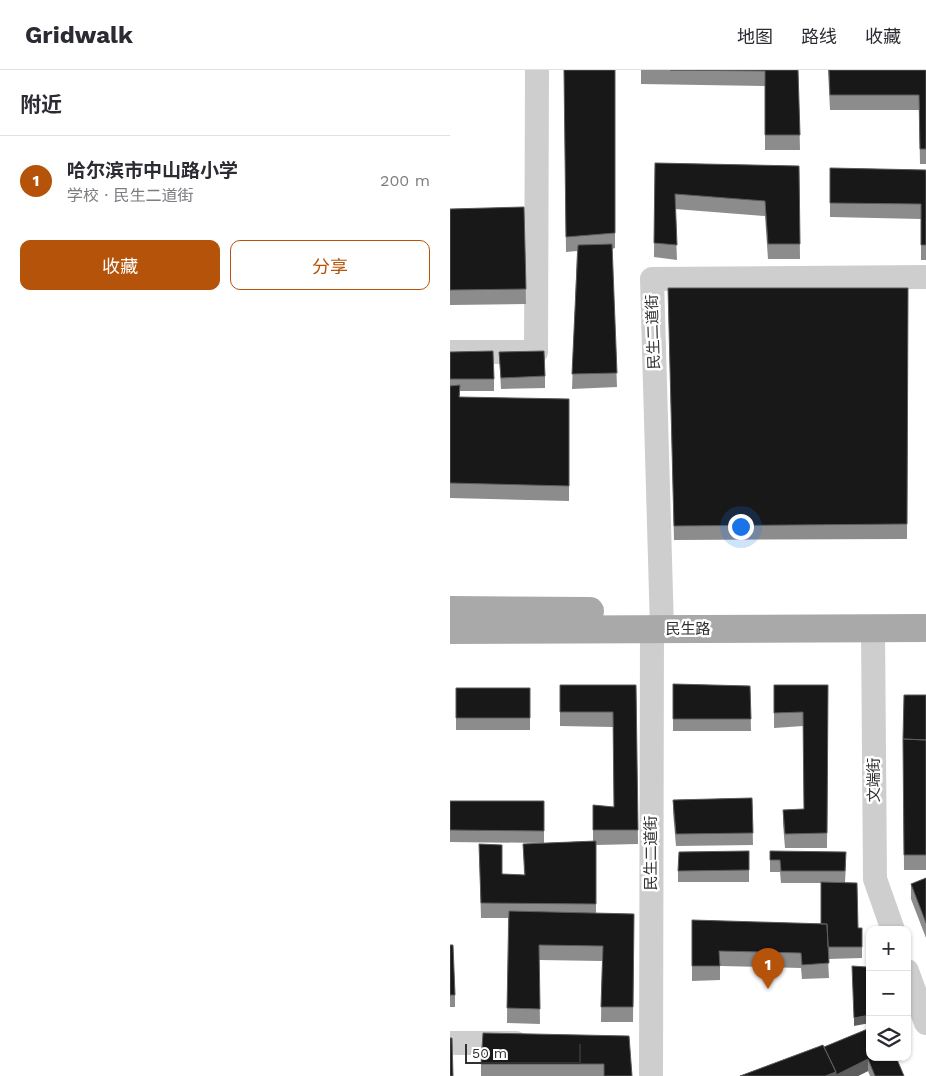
<!DOCTYPE html>
<html lang="zh">
<head>
<meta charset="utf-8">
<style>
	:root { --surface:#fff; --page:#f7f7f7; --text:#2b2b33; --muted:#7c7c81; --line:#e1e1e2; --accent:#b45309 }
	body { margin:0; font-family:"Work Sans","Noto Sans SC",sans-serif; background:var(--page); color:var(--text) }
	.controls { position:absolute; right:15px; bottom:15px; display:grid; overflow:hidden; border-radius:10px; box-shadow:0 1px 4px #0004 }
	.controls button { width:45px; height:45px; display:grid; place-items:center; padding:0; border:0; border-bottom:1px solid var(--line); background:var(--surface); color:var(--text); font:25px sans-serif }
	.scale { position:absolute; left:15px; bottom:12px; width:116px; box-sizing:border-box; padding-left:5px; border:2px solid #313131; border-top:0; font-size:14px; line-height:18px; white-space:nowrap; color:#313131; -webkit-text-stroke:4px #fff; paint-order:stroke }
	.you { position:absolute; left:290px; top:456px; width:18px; height:18px; margin:-12px; border:4px solid #fff; border-radius:50%; background:#1a73e8; box-shadow:0 0 0 8px #1a73e833 }
	.badge { display:grid; place-items:center; width:32px; height:32px; border-radius:50%; background:var(--accent); color:#fff; font-size:16px; font-weight:700 }
	.pin { position:absolute; translate:-50% -41px; filter:drop-shadow(0 1px 2px #0008) }
	.pin::after { content:''; position:absolute; top:26px; width:18px; height:15px; background:inherit; clip-path:polygon(0 0,100% 0,50% 100%) }
	.list { margin:0; padding:0; list-style:none }
	h2 { display:flex; justify-content:space-between; align-items:center; height:65px; margin:0; padding:0 20px; font-size:21px }
	h2 small { font-size:16px; font-weight:400; color:var(--muted) }
	.list li { display:grid; grid-template-columns:32px 1fr auto; gap:15px; align-items:center; box-sizing:border-box; height:90px; padding:0 20px; border-top:1px solid var(--line) }
	.list b { display:block; font-size:19px; white-space:nowrap }
	.list p { margin:0; font-size:16px; white-space:nowrap; color:var(--muted) }
	.list em { font-size:16px; font-style:normal; color:var(--muted) }
	.actions { display:flex; gap:10px; padding:15px 20px }
	.actions a { flex:1; padding:11px 0; border:1px solid var(--accent); border-radius:10px; text-align:center; font-size:18px; color:var(--accent) }
	.actions .main { background:var(--accent); color:#fff }
	.icon { flex:none; width:28px; height:28px; fill:none; stroke:currentColor; stroke-width:2; stroke-linecap:round; stroke-linejoin:round }
	.map { position:relative; flex:none; width:476px; height:1006px; overflow:hidden }
	header { display:flex; align-items:center; gap:30px; box-sizing:border-box; height:70px; padding:0 25px; background:var(--surface); border-bottom:1px solid var(--line) }
	header strong { font-size:24px }
	nav { display:flex; gap:28px; margin-inline-start:auto; font-size:18px }
	main { display:flex }
	aside { flex:1; background:var(--surface) }
	.map>svg:first-child { display:block }
</style>
</head>
<body>
<header>
<strong>Gridwalk</strong>
<nav><a>地图</a><a>路线</a><a>收藏</a></nav>
</header>
<main>
<aside>
<h2>附近<small></small></h2>
<ul class="list">
<li><span class="badge">1</span><div><b>哈尔滨市中山路小学</b><p>学校 · 民生二道街</p></div><em>200 m</em></li>
</ul>
<div class="actions"><a class="main">收藏</a><a>分享</a></div>
</aside>
<div class="map">
<svg width="476" height="1006" viewBox="0 0 476 1006">
	<rect width="100%" height="100%" fill="#fff"/>
	<g fill="none" stroke-linecap="round" stroke-linejoin="round">
		<!-- minor -->
		<path stroke="#cecece" stroke-width="24" d="M0 282H86L87 0
			M423 558 425 809 443 860
			M212 559 202 209 476 207
			M457 901 476 953
			M0 973H66
			M201 1006 202 559"/>
		<!-- major -->
		<path stroke="#a9a9a9" stroke-width="28" d="M0 540 140 541
			M0 560 476 558"/>
	</g>
	<!-- wall -->
	<path fill="#8c8c8c" d="M114 0H165V178L162 179 167 317 122 319 127 181 116 182Z
		M191 0H348L350 80H315V16L191 14Z
		M378 0H476V94H470L469 40H380Z
		M205 93 349 96 350 189H318L315 146 225 139 227 190 204 187Z
		M380 98 476 100V190H471V149L380 147Z
		M74 137 76 234 0 235V139Z
		M218 218H458L457 469 224 470Z
		M0 282 44 309V321H10V327L119 329V431L0 428Z
		M49 282 95 306V318L51 319Z
		M223 614 300 616 301 661H223Z
		M110 615H186L188 774 146 775V843L184 844 183 952H151L152 891 89 890 90 954 57 953 58 848H31L29 774 52 804 74 805 73 774 143 771V735L164 737 163 657 110 656Z
		M324 615H378L377 778H335L333 754V740L354 739 353 656 324 658Z
		M6 618H80V660H6Z
		M476 625V800H454L453 669Z
		M302 728 303 775 226 776 223 742V730Z
		M0 731H94V773L0 772Z
		M299 781V812H228V801Z
		M320 781 396 794 395 812 408 858H412V888L378 889 379 908 352 909 351 898 270 896V910L242 911V850L371 854V813H331L330 802H320Z
		M476 808V868L461 829V814Z
		M0 875 5 925V937H0Z
		M420 958 454 1006H420L418 1001 408 1006H290L374 977Z
		M179 966 182 1006H31V994Z"/>
	<!-- shaded-wall -->
	<path fill="#5d5d5d" d="M420 945V953L404 956V948Z
		M418 989V1001L408 1006H375Z"/>
	<!-- building -->
	<path fill="#181818" stroke="#5d5d5d" d="M114 0H165V163L116 167Z
		M220 0H348L350 65H315V1Z
		M379 0H476V79H470L469 25H380Z
		M205 93 349 96 350 174H318L315 131 225 124 227 175 204 173Z
		M380 98 476 100V175H471V134L380 133Z
		M74 137 76 219 0 220V139Z
		M162 174 167 303 122 304 128 175Z
		M218 218H458L457 454 224 456Z
		M43 281 44 309H0V282Z
		M94 281 95 306 51 308 49 282Z
		M10 315 9 327 119 329V416L0 413V316Z
		M223 614 300 616 301 649H223Z
		M110 615H186L188 760H143V735L164 737 163 642H110Z
		M324 615H378L377 763 335 764 333 740 354 739 353 642 324 643Z
		M6 618H80V648H6Z
		M454 625H476V670L453 669Z
		M453 669 476 670V785H454Z
		M302 728 303 763 226 764 223 730Z
		M0 731H94V761L0 760Z
		M146 771V834L31 833 29 774 52 775V804L75 805 73 774Z
		M299 781V800L228 801 229 782Z
		M320 781 396 782 395 801H331L330 790H320Z
		M476 808V853L461 814Z
		M371 812 407 813 408 858H412V877H378L377 854H371Z
		M59 841 184 844 183 937H151L153 876 89 875 90 939 57 938Z
		M242 850 377 854 379 893 352 895 351 883 269 881 270 896H242Z
		M0 875H3L5 925H0Z
		M402 896 417 897 420 899V945L404 948Z
		M420 958V987H446L454 1006H425L418 989 386 1005V1002L374 977Z
		M33 963 179 966 182 1006H154V994H31Z
		M0 968H2L3 1006H0Z
		M373 975 386 1002 375 1006H290Z"/>
	<g text-anchor="middle" dominant-baseline="central" stroke-width="5" stroke-linejoin="round" paint-order="stroke">
		<!-- street labels -->
		<g font-size="15" fill="#313131" stroke="#fff">
			<text transform="translate(203 262) rotate(-92)">民生二道街</text>
			<text x="238" y="559">民生路</text>
			<text transform="translate(424 710) rotate(-90)">文端街</text>
			<text transform="translate(201 783) rotate(-90)">民生二道街</text>
		</g>
	</g>
</svg>
<div class="controls">
<button>+</button>
<button>−</button>
<button><svg class="icon" aria-label="layers" viewBox="0 0 24 24"><path d="M12 4l9 5-9 5-9-5zM3 14l9 5 9-5"/></svg></button>
</div>
<div class="scale">50 m</div>
<div class="you"></div>
<div class="pin badge" style="left:318px;top:919px">1</div>
</div>
</main>
</body>
</html>
